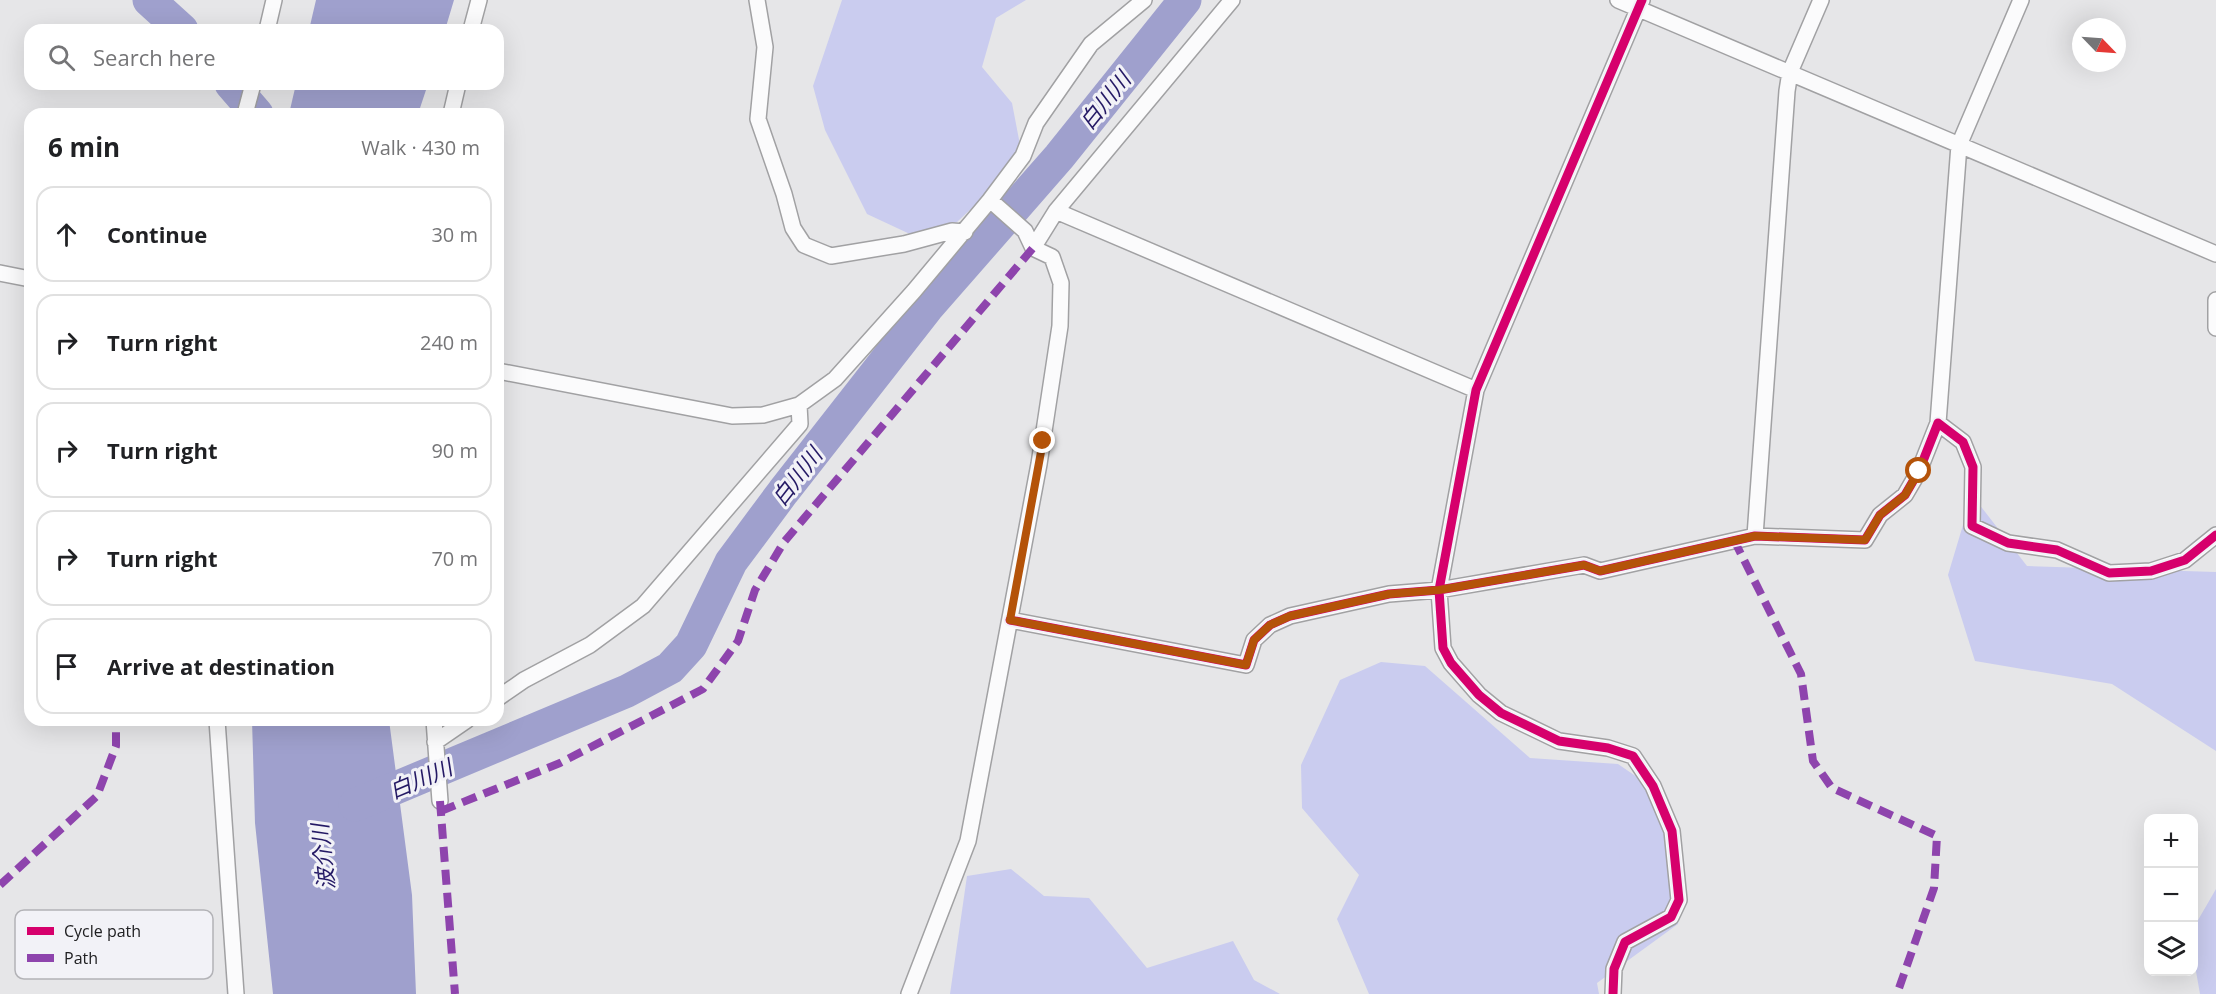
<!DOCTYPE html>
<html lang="en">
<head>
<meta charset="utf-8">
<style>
	:root { --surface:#fff; --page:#f6f6f6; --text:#202124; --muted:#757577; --line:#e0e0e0 }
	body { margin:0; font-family:"Open Sans","Noto Sans JP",sans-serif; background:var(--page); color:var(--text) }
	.controls { position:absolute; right:18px; bottom:18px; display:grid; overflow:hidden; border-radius:12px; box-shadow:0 6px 24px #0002 }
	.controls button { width:54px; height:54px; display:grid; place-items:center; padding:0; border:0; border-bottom:2px solid var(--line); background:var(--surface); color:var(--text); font:30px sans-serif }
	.compass { position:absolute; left:2072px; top:18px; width:54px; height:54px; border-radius:50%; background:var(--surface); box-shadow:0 6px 24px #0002; rotate:115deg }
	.stop { position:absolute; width:18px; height:18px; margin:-14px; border:4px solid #b45309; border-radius:50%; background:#fff }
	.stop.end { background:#b45309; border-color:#fff; box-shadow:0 2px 6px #0008 }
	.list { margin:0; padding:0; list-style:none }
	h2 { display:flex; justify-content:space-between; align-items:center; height:78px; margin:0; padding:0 24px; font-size:26px }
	h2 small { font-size:20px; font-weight:400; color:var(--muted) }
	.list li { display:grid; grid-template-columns:39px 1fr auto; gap:18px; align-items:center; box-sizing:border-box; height:96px; margin:0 12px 12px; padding:0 12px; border:2px solid var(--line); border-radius:18px }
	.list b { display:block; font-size:22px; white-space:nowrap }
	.list em { font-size:20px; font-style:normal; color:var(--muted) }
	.icon { flex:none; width:33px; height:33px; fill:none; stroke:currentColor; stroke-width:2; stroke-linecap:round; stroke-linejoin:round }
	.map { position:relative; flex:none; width:2216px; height:994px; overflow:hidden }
	.search { position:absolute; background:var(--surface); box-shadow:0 6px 24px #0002; left:24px; top:24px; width:480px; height:66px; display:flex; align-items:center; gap:15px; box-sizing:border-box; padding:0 21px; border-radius:18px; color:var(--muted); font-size:22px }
	.panel { position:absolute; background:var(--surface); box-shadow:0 6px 24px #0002; left:24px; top:108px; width:480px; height:618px; border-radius:18px }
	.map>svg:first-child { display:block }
</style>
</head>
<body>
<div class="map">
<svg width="2216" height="994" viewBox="0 0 2216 994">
	<rect width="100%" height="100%" fill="#e6e6e8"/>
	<!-- green -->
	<path fill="#caccef" d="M842 0H1026L996 18 982 67 1012 103 1021 150 988 193 957 222 912 235 867 214 825 130 813 86Z
		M1972 495 2027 566 2216 572V751L2112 684 1975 661 1948 575Z
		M1381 662 1425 666 1530 758 1618 764 1653 788 1684 876 1678 924 1597 983 1599 994H1369L1337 919 1359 875 1302 808 1301 765 1340 680Z
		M1011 869 1044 896 1089 898 1147 968 1233 941 1254 980 1280 994H950L967 876Z
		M2216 889V994H2200L2194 960V927Z"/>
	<!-- water -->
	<path fill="#9fa0cd" d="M316 0H454L445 30H309Z
		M296 84H428L418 114H289Z
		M252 720H389L412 895 416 994H273L255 823Z"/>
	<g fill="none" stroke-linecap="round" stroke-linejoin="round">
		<!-- river -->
		<path stroke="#9fa0cd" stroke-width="33" d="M149 0 182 30
			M231 84 257 114
			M355 805 627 691 670 668 691 645 731 562 783 492 927 308 1059 157 1185 0"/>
		<defs>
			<path id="minor" d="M757 0 765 47 758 119 784 194 793 228 804 245 831 256 904 244 952 231 965 232
				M1618 0 2216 254
				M267 30 274 0
				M471 30 479 0
				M245 114 253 84
				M451 114 458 84
				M1056 211 1476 390
				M1033 248 1056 211 1232 0
				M0 273 30 279
				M2216 300V328
				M498 371 732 416 763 415 799 405 835 379 914 291 990 200 1023 156 1036 123 1091 44 1144 0
				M1938 423 1959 145 2021 0
				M1755 536 1787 91 1790 72 1821 0
				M1010 620 1246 665 1254 640 1270 625 1290 616 1389 594 1439 590 1584 565 1600 571 1755 536 1865 540 1880 515 1905 495 1919 471 1938 423 1963 442 1973 467 1972 526 2008 543 2057 550 2109 573 2151 571 2185 560 2216 535
				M498 698 524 680 590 645 643 606 800 424 799 405
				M217 720 236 994
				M434 720 440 801
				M435 742 467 720
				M909 994 968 841 1039 464 1060 326 1061 283 1052 257 1033 248 1025 231 990 200
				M1613 994 1614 969 1625 942 1671 917 1679 900 1672 831 1653 786 1633 756 1608 748 1559 741 1501 713 1479 695 1451 663 1443 648 1439 590 1476 390 1642 0"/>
		</defs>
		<!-- minor casing -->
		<use href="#minor" stroke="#a1a1a3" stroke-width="18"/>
		<!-- minor -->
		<use href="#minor" stroke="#fbfbfc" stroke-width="15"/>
		<!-- quiet -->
		<path stroke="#8e44ad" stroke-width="8" stroke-dasharray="15 8" stroke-linecap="butt" d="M1734 540 1801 674 1813 761 1832 788 1937 836 1934 888 1897 994
			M440 801 455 994
			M441 811 560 763 703 689 738 641 755 590 784 542 1033 248
			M0 885 97 796 116 746V720"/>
		<defs>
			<path id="cycleway" d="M1010 620 1246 665 1254 640 1270 625 1290 616 1389 594 1439 590 1584 565 1600 571 1755 536 1865 540 1880 515 1905 495 1919 471 1938 423 1963 442 1973 467 1972 526 2008 543 2057 550 2109 573 2151 571 2185 560 2216 535
				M1613 994 1614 969 1625 942 1671 917 1679 900 1672 831 1653 786 1633 756 1608 748 1559 741 1501 713 1479 695 1451 663 1443 648 1439 590 1476 390 1642 0"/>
		</defs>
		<!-- cycleway casing -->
		<use href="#cycleway" stroke="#f2f2f7" stroke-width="13"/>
		<!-- cycleway -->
		<use href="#cycleway" stroke="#d6006c" stroke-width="9"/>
	</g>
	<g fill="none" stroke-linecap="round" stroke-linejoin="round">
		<!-- route -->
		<path stroke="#b45309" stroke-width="8" d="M1043 441 1010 620 1246 665 1254 640 1270 625 1290 616 1389 594 1439 590 1584 565 1600 571 1755 536 1865 540 1880 515 1905 495 1919 471"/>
	</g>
	<g text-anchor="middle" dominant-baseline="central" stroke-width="6" stroke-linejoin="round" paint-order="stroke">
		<!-- water labels -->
		<g font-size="22" font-style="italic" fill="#241965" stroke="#f2f2f7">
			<text transform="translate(1104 100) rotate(-51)">白川川</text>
			<text transform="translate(796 476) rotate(-52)">白川川</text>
			<text transform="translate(420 778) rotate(-23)">白川川</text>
			<text transform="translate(322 857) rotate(-96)">波介川</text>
		</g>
	</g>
	<!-- legend -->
	<rect x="15" y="910" width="198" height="69" rx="9" fill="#f2f2f7" stroke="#b3b3b7" stroke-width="1.5"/>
	<rect x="27" y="927" width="27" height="8" fill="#d6006c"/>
	<rect x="27" y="954" width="27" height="8" fill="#8e44ad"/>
	<g font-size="16" fill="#202022">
		<text x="64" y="937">Cycle path</text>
		<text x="64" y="964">Path</text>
	</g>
</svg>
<div class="controls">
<button>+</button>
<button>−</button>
<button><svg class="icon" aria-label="layers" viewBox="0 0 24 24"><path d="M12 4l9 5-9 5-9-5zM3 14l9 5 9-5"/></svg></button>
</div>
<svg class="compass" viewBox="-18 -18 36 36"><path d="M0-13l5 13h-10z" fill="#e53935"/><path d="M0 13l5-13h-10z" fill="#757577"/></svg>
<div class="stop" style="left:1919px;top:471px"></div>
<div class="stop end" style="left:1043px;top:441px"></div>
<div class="search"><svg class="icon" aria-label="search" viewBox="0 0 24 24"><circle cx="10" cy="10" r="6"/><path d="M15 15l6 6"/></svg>Search here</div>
<section class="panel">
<h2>6 min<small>Walk · 430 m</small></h2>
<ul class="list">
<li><svg class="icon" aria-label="ahead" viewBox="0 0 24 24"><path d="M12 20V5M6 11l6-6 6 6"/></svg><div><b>Continue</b></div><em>30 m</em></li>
<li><svg class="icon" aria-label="right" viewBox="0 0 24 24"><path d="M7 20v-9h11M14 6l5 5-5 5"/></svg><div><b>Turn right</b></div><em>240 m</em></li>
<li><svg class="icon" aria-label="right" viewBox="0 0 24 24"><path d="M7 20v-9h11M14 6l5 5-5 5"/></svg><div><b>Turn right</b></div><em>90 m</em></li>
<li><svg class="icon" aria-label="right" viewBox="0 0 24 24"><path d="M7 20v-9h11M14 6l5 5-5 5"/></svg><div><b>Turn right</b></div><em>70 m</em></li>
<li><svg class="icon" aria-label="arrive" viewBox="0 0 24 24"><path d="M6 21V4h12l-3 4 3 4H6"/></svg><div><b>Arrive at destination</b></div></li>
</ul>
</section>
</div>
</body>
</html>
